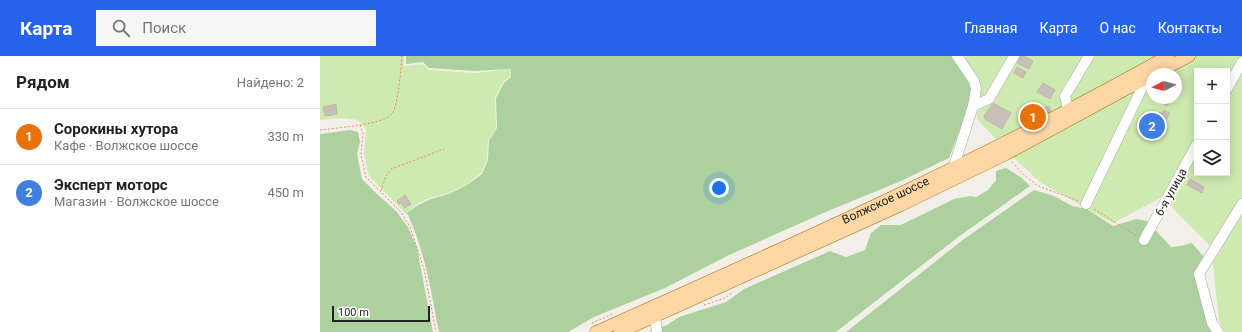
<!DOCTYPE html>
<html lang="ru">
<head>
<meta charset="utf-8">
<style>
	:root { --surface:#fff; --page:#f6f6f6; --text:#202124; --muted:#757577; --line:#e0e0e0; --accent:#2563eb }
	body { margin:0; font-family:Roboto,sans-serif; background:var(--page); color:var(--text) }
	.controls { position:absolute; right:12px; top:12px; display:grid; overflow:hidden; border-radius:0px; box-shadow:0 2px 10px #0003 }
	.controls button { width:36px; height:36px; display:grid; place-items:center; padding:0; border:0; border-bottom:1px solid var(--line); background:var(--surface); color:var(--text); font:20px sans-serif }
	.compass { position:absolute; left:826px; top:12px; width:36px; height:36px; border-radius:50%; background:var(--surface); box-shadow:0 2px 10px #0003; rotate:263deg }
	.scale { position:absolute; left:12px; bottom:10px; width:98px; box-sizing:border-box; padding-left:4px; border:2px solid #222; border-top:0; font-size:11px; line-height:14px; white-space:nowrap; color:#222; -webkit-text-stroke:3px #fff; paint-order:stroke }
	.you { position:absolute; left:399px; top:132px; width:14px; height:14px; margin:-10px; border:3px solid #fff; border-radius:50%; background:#1a73e8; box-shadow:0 0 0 6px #1a73e833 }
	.badge { display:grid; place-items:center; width:26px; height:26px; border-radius:50%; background:var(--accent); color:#fff; font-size:13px; font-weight:700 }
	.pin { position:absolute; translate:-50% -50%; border:2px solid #fff; box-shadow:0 1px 4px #0006 }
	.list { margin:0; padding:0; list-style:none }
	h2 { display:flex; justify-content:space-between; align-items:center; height:52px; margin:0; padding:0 16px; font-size:17px }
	h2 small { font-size:13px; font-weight:400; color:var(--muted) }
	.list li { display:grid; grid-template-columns:26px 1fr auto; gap:12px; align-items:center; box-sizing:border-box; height:56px; padding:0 16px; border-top:1px solid var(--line) }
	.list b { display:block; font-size:15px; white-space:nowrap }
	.list p { margin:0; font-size:13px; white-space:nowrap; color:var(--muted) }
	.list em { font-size:13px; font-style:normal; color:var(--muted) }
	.icon { flex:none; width:22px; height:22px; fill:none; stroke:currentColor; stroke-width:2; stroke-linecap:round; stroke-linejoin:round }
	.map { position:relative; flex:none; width:922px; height:276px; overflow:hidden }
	header { display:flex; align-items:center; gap:24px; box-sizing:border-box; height:56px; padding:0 20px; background:var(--accent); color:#fff }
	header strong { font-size:19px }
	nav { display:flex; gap:22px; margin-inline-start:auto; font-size:14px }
	.search { width:280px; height:36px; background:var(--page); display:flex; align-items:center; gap:10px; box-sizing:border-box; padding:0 14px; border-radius:0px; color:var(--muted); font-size:15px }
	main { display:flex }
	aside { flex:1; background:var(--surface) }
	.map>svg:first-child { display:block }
</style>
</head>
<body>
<header>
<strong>Карта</strong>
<div class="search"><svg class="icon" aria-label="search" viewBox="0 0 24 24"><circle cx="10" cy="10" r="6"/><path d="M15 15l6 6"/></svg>Поиск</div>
<nav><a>Главная</a><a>Карта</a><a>О нас</a><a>Контакты</a></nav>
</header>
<main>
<aside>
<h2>Рядом<small>Найдено: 2</small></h2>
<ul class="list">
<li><span class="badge" style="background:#e8710a">1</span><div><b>Сорокины хутора</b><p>Кафе · Волжское шоссе</p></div><em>330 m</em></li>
<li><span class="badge" style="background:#3f7fe0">2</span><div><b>Эксперт моторс</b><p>Магазин · Волжское шоссе</p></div><em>450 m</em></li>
</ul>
</aside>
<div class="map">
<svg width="922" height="276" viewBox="0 0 922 276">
	<rect width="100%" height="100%" fill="#f2efe9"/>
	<!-- grass -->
	<path fill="#cdebb0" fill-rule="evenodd" d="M0 0H84V10L103 8 109 14 155 17 191 13V20L183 26 175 42 176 72 168 84 167 104 161 117 146 129 129 137 110 142 97 148 86 158 49 120 44 99 46 73 38 64 22 62 0 64Z
		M647 0H922V276H904L899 265 891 191 842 141 793 167 721 127 695 103 657 63 656 22 642 4ZM877 15H907V117H877ZM832 18H856V42H832Z"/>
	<!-- forest -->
	<path fill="#add19e" d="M86 0H642L651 26 652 43 629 102 581 125 508 155 409 199 345 232 274 261 248 276H119C111 235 105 195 87 157L98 149 111 143 129 138 147 129 162 118 168 104 169 84 177 72 176 42 184 27 191 21V13L154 15 109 12 103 6 86 8Z
		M30 74 38 76 40 86 37 98 42 123 57 138 76 155 88 171 97 192 113 276H0V78Z
		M686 112 702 122 710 130 641 179 516 276H329L347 269 359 261 406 246 424 233 510 195 526 201 545 194 551 177 561 169H581L634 143 650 140 656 141 668 134 676 124V115Z
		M714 134 734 140 752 150 767 153 793 170 816 163 827 165 851 191 861 190 872 187 884 201 877 216 894 276H526L644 183Z"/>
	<!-- building -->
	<path fill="#c7bfb8" stroke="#c4b6ab" d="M701 0H704L713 5 709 13 697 7Z
		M697 11 706 16 703 22 694 17Z
		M723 27 735 34 730 43 717 36Z
		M832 33V42H841L839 46 828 39Z
		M841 42H846L851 45 847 50 839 45Z
		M673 47 691 57 682 73 665 63 664 60Z
		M16 48 17 58 5 60 3 51Z
		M729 50 731 56 724 59 721 53Z
		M844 54 850 57 839 76 836 75 834 78 832 77 829 82 819 76 825 65 826 66 828 64 833 63 835 64 840 56 842 58Z
		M720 55 723 60 706 67 704 63Z
		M870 123 884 131 882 137 867 129Z
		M85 139 91 148 85 152 81 147 79 148 77 145Z"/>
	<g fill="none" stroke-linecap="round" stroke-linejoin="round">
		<defs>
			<path id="minor" d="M907 33 922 6
				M653 50 669 43 694 0
				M748 54 745 40 769 0
				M633 113 653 50 656 33 654 25 637 0
				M766 148 822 32 821 25
				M824 184 877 88
				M334 253 337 276
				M898 276 892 267 879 218 922 148"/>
			<g id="major">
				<path d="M835 18 869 0"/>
				<path id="s1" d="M276 276C469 190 663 104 848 0"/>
				<path d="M300 276 581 149 686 98 832 19"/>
			</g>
		</defs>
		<!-- minor casing -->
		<use href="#minor" stroke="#a9a9a9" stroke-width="11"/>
		<!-- major casing -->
		<use href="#major" stroke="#a06b00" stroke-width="13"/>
		<!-- path -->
		<path stroke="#fa8072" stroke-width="1" stroke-dasharray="2 2" stroke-linecap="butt" d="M40 69 43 77 41 99 46 121 81 156 90 171 104 213 116 276
			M0 74C15 72 62 69 72 58 78 50 81 12 82 0
			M692 106 704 119 718 130 759 145
			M61 135 66 120 71 113 124 93
			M774 153 817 180
			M384 249 405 242 413 236
			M272 267 293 258"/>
		<!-- minor -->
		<use href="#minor" stroke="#fff" stroke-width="10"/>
		<!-- major -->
		<use href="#major" stroke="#fcd6a4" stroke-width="12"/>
	</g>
	<g text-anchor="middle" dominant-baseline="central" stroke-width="3.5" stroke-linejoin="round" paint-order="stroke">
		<!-- street labels -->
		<g font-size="12" fill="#222" stroke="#fff">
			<text transform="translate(851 136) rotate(-61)">6-я улица</text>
			<text stroke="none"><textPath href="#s1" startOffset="318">Волжское шоссе</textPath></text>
		</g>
	</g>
</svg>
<div class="controls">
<button>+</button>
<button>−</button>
<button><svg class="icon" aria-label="layers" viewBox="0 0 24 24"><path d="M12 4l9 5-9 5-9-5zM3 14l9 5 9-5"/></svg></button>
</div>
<svg class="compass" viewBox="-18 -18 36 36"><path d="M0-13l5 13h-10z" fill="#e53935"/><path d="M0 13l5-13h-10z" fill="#757577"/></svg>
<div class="scale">100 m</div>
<div class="you"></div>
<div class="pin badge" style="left:713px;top:61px;background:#e8710a">1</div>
<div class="pin badge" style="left:832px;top:70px;background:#3f7fe0">2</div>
</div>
</main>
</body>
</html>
